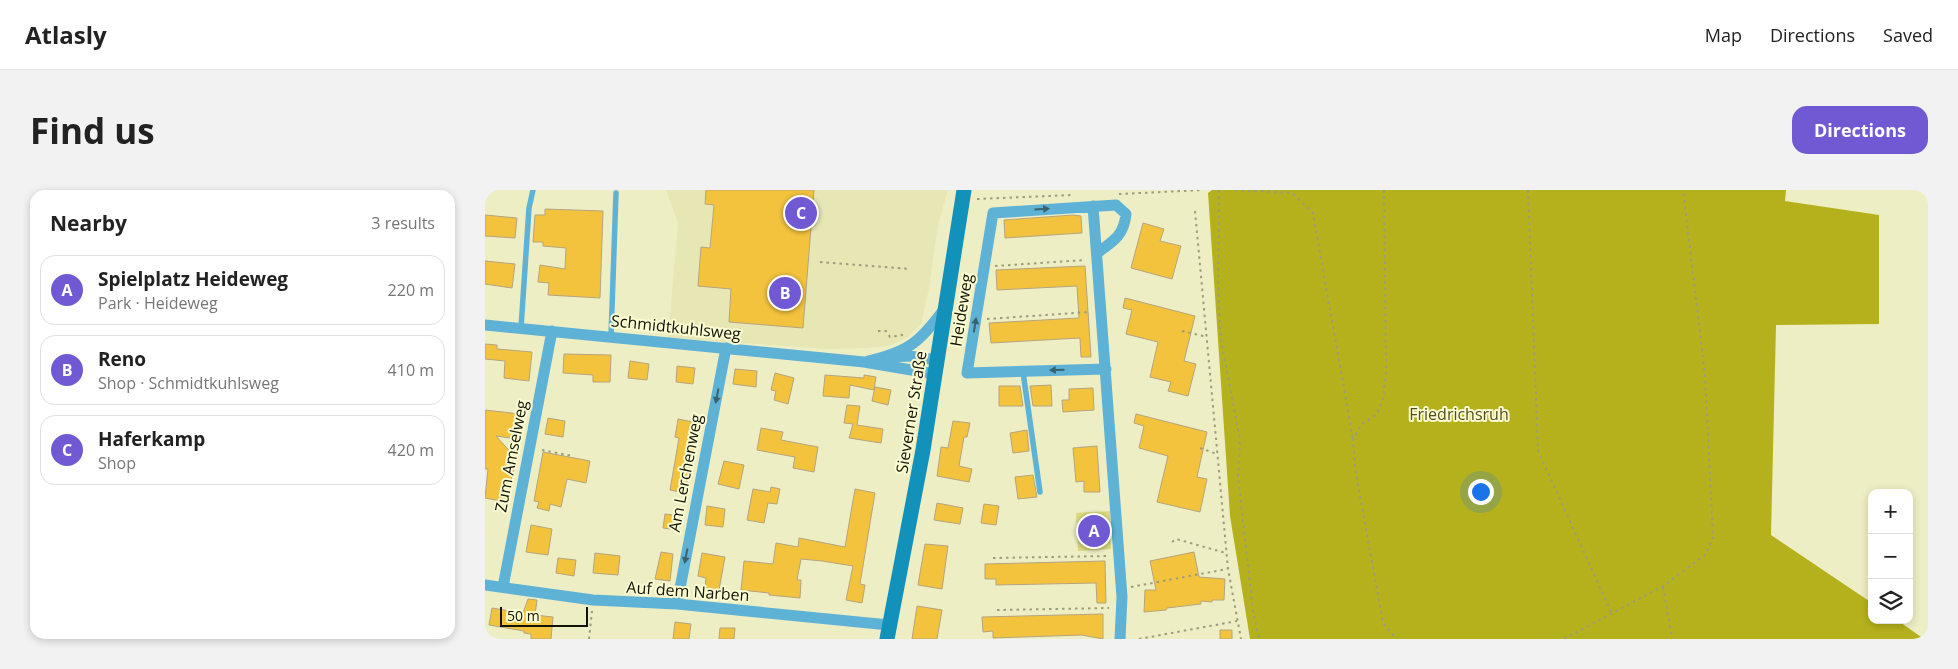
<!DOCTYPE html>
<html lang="en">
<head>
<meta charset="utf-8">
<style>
	:root { --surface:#fff; --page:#f2f2f2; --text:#222; --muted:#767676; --line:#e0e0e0; --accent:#7059d3 }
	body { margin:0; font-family:"Open Sans",sans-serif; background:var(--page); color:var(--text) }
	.controls { position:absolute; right:15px; bottom:15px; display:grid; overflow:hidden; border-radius:10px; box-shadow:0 2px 8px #0003 }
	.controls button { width:45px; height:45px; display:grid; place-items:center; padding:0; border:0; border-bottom:1px solid var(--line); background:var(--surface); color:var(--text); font:25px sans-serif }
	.scale { position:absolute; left:15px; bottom:12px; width:88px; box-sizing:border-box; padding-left:5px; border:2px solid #131305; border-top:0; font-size:14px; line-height:18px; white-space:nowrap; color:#131305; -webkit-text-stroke:4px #fbfcd2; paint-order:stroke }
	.you { position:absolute; left:995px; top:301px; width:18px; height:18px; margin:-12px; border:4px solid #fff; border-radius:50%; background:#1a73e8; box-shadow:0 0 0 8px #1a73e833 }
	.badge { display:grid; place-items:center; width:32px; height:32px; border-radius:50%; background:var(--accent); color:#fff; font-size:16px; font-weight:700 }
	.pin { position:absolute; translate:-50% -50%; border:2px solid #fff; box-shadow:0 1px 5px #0006 }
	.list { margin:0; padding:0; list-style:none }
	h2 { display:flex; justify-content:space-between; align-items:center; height:65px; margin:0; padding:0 20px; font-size:21px }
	h2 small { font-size:16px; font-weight:400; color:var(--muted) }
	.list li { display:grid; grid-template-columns:32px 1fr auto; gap:15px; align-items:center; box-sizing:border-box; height:70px; margin:0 10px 10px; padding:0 10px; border:1px solid var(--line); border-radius:15px }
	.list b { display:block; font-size:19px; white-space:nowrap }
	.list p { margin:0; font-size:16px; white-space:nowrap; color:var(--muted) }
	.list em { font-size:16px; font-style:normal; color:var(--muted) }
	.icon { flex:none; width:28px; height:28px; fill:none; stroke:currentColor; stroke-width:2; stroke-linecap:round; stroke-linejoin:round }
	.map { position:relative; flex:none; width:1443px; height:449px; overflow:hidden; border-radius:15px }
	header { display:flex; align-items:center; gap:30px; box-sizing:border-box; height:70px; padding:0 25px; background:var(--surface); border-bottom:1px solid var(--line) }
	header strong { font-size:24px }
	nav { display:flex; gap:28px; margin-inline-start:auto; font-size:18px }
	.intro { display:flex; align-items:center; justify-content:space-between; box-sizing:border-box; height:120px; padding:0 30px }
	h1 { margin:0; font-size:35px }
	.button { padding:12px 22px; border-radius:15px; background:var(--accent); color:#fff; font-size:18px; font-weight:700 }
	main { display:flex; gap:30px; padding:0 30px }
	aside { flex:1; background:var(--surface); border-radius:15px; box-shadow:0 2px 8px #0003 }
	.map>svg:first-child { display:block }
</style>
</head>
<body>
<header>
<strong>Atlasly</strong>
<nav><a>Map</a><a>Directions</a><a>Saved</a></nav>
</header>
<div class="intro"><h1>Find us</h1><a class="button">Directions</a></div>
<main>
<aside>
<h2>Nearby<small>3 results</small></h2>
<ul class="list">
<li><span class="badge">A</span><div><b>Spielplatz Heideweg</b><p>Park · Heideweg</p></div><em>220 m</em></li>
<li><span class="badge">B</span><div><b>Reno</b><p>Shop · Schmidtkuhlsweg</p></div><em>410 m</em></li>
<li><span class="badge">C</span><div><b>Haferkamp</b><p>Shop</p></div><em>420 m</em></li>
</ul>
</aside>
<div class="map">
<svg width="1443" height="449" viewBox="0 0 1443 449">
	<rect width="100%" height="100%" fill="#eeeec5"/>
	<!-- built -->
	<path fill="#e7e7b5" d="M181 0H463L453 35 444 98 436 134 423 147 404 156 382 158 344 159 183 148 193 33Z"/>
	<!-- green -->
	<path fill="#dcda7c" d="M625 321 626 359 593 361 591 323Z"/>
	<!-- forest -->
	<path fill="#b5b11d" d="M727 0H1301L1300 11 1394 25V134L1291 135 1286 345 1387 413V430H1412L1439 449H765L745 326 723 3Z"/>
	<!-- building -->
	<path fill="#f4c33d" stroke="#b4a47f" d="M221 0H329L318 138 244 132 246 99 213 96 216 57 225 58 229 15 220 14Z
		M60 19 118 21 115 108 63 105 64 93 53 92 55 75 80 79 81 58 58 56V52H48L50 25H60Z
		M0 25 32 28 30 48 0 46Z
		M588 25 596 26 597 43 520 48 519 30Z
		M658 33 679 39 675 51 696 56 687 89 646 78Z
		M0 71 30 74 27 98 0 94Z
		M600 76 606 167H596L595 148 506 153 504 133 594 128 592 96 512 100 511 80Z
		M640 108 710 126 699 171 711 174 703 206 683 201 686 192 665 187 673 152 641 144 647 120 638 118Z
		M0 154 12 155V159L47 162 44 191 19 188 20 171 0 169Z
		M79 164 126 165 125 192H108V185L78 183Z
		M145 171 164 174 162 190 143 188Z
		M192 176 210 178 208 194 191 192Z
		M250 179 272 181 271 197 248 194Z
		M290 183 309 188 303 214 289 210 291 201 286 200Z
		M340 185 379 188V185L391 187 389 200 365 195 364 208 338 206Z
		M566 195 567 216H548L545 196Z
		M514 196H535L538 216H514Z
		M390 197 406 200 403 215 387 211Z
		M608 198 609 220 578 222 577 210H584V199Z
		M362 215 375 216 372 235 398 239 396 253 364 248 368 234 359 233Z
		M0 220 35 224 32 249 11 246 29 266 28 282 21 312 0 308 3 279H0Z
		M651 224 722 242 712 287 722 289 715 322 672 312 683 266 654 258 659 236 649 233Z
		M63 228 80 231 78 247 60 244Z
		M193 229 213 233 200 303 185 300 194 248 190 247Z
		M468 231 485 233 482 247H479L474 276 487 279 484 292 452 286 456 257 463 258Z
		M276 238 298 242 296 250 333 257 329 282 308 278 310 267 272 260Z
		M542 240 544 261 528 263 525 243Z
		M612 256 615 302H599V291L591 292 588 258Z
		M58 262 105 271 101 293 82 289 76 317 65 314 64 321 52 318 54 312 49 311Z
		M239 271 259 275 254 299 233 294Z
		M548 285 552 307 533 309 530 287Z
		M286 297 295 299 292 314 283 313 279 333 262 330 268 299 285 302Z
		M370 299 390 303 375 394 380 395 377 413 361 410 368 376 337 371 316 369 312 390H316L315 408 284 405V403L256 400 259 371 288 374 291 353 313 357 314 348 360 357Z
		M452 313 478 318 475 334 449 330Z
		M499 314 514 316 511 335 496 333Z
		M222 316 240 319 238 337 220 335Z
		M180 324 195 326 193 340 178 338Z
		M46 335 67 339 63 365 41 362Z
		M440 354 463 356 457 399 433 395Z
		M176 362 188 364 185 391 170 389Z
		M709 362 714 387 740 389 739 410H727V412L716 411V414L682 418 681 420 659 422 660 400H671L665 371Z
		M110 363 135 366 133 385 108 383Z
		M217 363 240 367 234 400 220 398 221 388 213 386Z
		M73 368 91 370 89 386 71 383Z
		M620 371 621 413H612L611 393 511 395V389H500V374Z
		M43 409 52 410 50 425 68 427 66 449H46V444L39 443V441L4 435 7 418 38 423Z
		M432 416 457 420 452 449H427Z
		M618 424V449L597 445 508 448V441L498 442 497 427Z
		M190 432 206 434 204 449H188Z
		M235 438H250L249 449H234Z
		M735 440H747V449H735Z"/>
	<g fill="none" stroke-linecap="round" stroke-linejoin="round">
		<!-- path -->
		<path stroke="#9c9c7d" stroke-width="2" stroke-dasharray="2.5 4" stroke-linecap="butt" d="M734 0 733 95 735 144 755 250 753 286 768 421 774 449
			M750 0 807 3 828 23 868 250
			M899 0 901 181 898 209 892 224 876 235 868 250 870 278 898 433 911 449
			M1043 0 1053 261 1127 424
			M634 4 718 0
			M492 9 587 5
			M710 21 743 379 756 449
			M335 72 425 79
			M510 76 600 70
			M502 129 604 122
			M393 141H401L405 147 418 145
			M697 141 722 147
			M715 258 732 264
			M57 260 88 266
			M687 352 691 349 741 363
			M508 368 622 366
			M646 397 742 379
			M1178 397 1187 449
			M512 420 624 418
			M104 449 107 421
			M654 449 752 431
			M1079 449 1178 396 1220 365 1228 348 1220 185 1198 0"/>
		<!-- lane -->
		<path stroke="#5eb2d5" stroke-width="5.5" d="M36 138 44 18 48 0
			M126 147 131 3
			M538 182 555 302"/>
		<!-- street -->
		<path stroke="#5eb2d5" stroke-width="11" d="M608 16 637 407 635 449
			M612 63C629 51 639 45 641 24L631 15 508 23 482 183 621 179
			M0 135 379 172 450 184
			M407 167 424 166 452 170
			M383 171C424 162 436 151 460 118
			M0 395 108 410 192 414 404 435
			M18 397 67 141
			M192 414 241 158"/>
		<!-- secondary -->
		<path stroke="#1291ba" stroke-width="15" d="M402 449 438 260 479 0"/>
	</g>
	<!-- one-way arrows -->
	<defs><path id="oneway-solid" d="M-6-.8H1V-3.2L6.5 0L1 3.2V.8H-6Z" transform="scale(1.25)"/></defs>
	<g fill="#38626d">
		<use href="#oneway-solid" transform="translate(557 19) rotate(-4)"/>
		<use href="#oneway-solid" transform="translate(490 135) rotate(-81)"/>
		<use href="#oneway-solid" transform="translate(572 180) rotate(178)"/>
		<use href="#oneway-solid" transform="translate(232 206) rotate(101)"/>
		<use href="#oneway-solid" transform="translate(201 366) rotate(101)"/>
	</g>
	<g text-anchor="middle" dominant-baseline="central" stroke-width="4" stroke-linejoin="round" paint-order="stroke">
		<!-- street labels -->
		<g font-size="16" fill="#131305" stroke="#fbfcd2">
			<text transform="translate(476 120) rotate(-81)">Heideweg</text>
			<text transform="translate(191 137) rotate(6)">Schmidtkuhlsweg</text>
			<text transform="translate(426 222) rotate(-81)">Sieverner Straße</text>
			<text transform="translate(26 266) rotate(-79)">Zum Amselweg</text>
			<text transform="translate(200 283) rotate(-79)">Am Lerchenweg</text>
			<text transform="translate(203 401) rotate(4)">Auf dem Narben</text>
		</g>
		<!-- park labels -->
		<g font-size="16" fill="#514f1a" stroke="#fbfcd2">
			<text x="974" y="224">Friedrichsruh</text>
		</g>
	</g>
</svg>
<div class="controls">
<button>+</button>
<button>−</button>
<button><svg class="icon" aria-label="layers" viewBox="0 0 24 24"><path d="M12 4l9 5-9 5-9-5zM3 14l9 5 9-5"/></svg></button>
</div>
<div class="scale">50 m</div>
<div class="you"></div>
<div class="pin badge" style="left:609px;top:341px">A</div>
<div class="pin badge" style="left:300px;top:103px">B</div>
<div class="pin badge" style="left:316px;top:23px">C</div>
</div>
</main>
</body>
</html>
